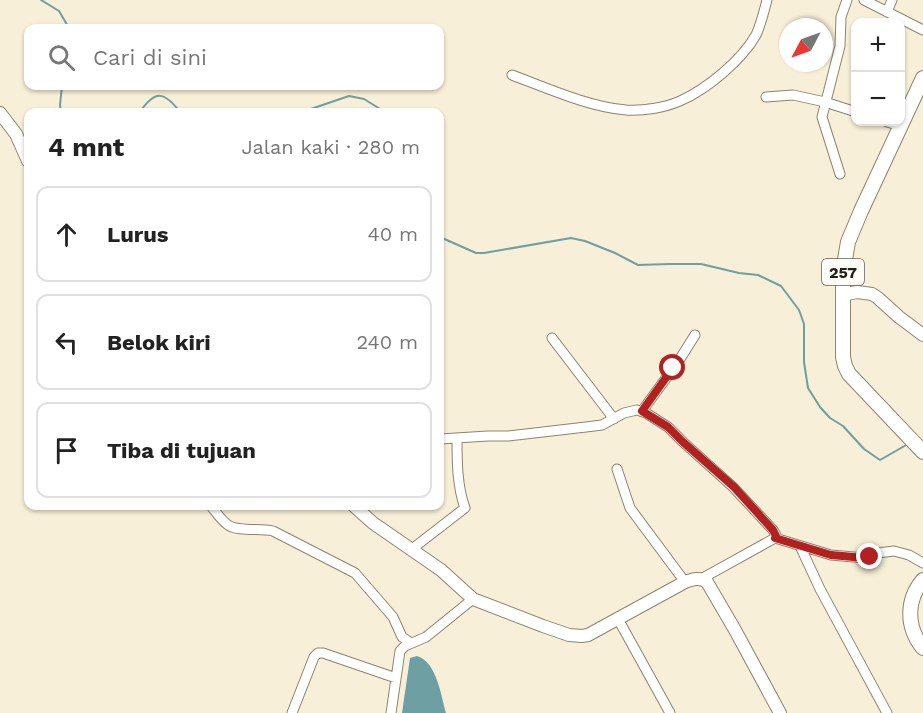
<!DOCTYPE html>
<html lang="id">
<head>
<meta charset="utf-8">
<style>
	:root { --surface:#fff; --page:#f6f6f6; --text:#222; --muted:#767676; --line:#e0e0e0 }
	body { margin:0; font-family:"Work Sans",sans-serif; background:var(--page); color:var(--text) }
	.controls { position:absolute; right:18px; top:18px; display:grid; overflow:hidden; border-radius:12px; box-shadow:0 2px 4px #0004 }
	.controls button { width:54px; height:54px; display:grid; place-items:center; padding:0; border:0; border-bottom:2px solid var(--line); background:var(--surface); color:var(--text); font:30px sans-serif }
	.compass { position:absolute; left:779px; top:18px; width:54px; height:54px; border-radius:50%; background:var(--surface); box-shadow:0 2px 4px #0004; rotate:229deg }
	.stop { position:absolute; width:18px; height:18px; margin:-14px; border:4px solid #b12120; border-radius:50%; background:#fff }
	.stop.end { background:#b12120; border-color:#fff; box-shadow:0 2px 6px #0008 }
	.list { margin:0; padding:0; list-style:none }
	h2 { display:flex; justify-content:space-between; align-items:center; height:78px; margin:0; padding:0 24px; font-size:26px }
	h2 small { font-size:20px; font-weight:400; color:var(--muted) }
	.list li { display:grid; grid-template-columns:39px 1fr auto; gap:18px; align-items:center; box-sizing:border-box; height:96px; margin:0 12px 12px; padding:0 12px; border:2px solid var(--line); border-radius:12px }
	.list b { display:block; font-size:22px; white-space:nowrap }
	.list em { font-size:20px; font-style:normal; color:var(--muted) }
	.icon { flex:none; width:33px; height:33px; fill:none; stroke:currentColor; stroke-width:2; stroke-linecap:round; stroke-linejoin:round }
	.map { position:relative; flex:none; width:923px; height:713px; overflow:hidden }
	.search { position:absolute; background:var(--surface); box-shadow:0 2px 4px #0004; left:24px; top:24px; width:420px; height:66px; display:flex; align-items:center; gap:15px; box-sizing:border-box; padding:0 21px; border-radius:12px; color:var(--muted); font-size:22px }
	.panel { position:absolute; background:var(--surface); box-shadow:0 2px 4px #0004; left:24px; top:108px; width:420px; height:402px; border-radius:12px }
	.map>svg:first-child { display:block }
</style>
</head>
<body>
<div class="map">
<svg width="923" height="713" viewBox="0 0 923 713">
	<rect width="100%" height="100%" fill="#f7efd7"/>
	<!-- water -->
	<path fill="#6e9fa3" d="M417 656C437 662 441 696 446 713H402L410 658Z"/>
	<g fill="none" stroke-linecap="round" stroke-linejoin="round">
		<!-- stream -->
		<path stroke="#6e9fa3" stroke-width="2" d="M41 0 59 11 69 28
			M61 112 60 105 62 86
			M140 112C155 90 164 91 180 112
			M302 112 349 96 364 99 385 112
			M440 237 476 253H484L571 238 585 241 615 253 638 265 669 264H701L739 273 758 275 781 286 799 310 804 324V362L808 388 820 407 830 418 843 426 864 449 880 460 908 444"/>
		<defs>
			<path id="street" d="M864 0 923 30
				M887 12 892 0
				M512 75C547 88 589 107 626 110 643 111 664 108 680 101 707 89 741 61 756 35 761 24 764 12 767 0
				M766 97 793 95 825 102 856 112
				M887 122 901 126
				M840 174 822 117 840 46 841 17 847 0
				M552 338 614 419
				M642 411 678 362 695 335
				M440 439 488 436H508L586 427 602 425 624 413 637 410 646 413 668 427 683 442 733 487 773 530 776 535 775 538 701 579
				M617 469 630 508 685 582
				M211 506C216 512 221 520 228 525 238 532 260 528 273 531L355 573 393 617 402 637 411 643
				M775 538 831 555 865 558 878 553 894 551 909 555 923 563
				M800 546 820 589 887 713
				M412 549 465 508C457 486 457 461 457 438
				M618 619 670 713
				M292 713 314 657 318 653H323L396 678
				M391 713 400 651 405 646 426 637 473 599"/>
			<path id="secondary" d="M0 113 16 134 28 161
				M842 295 857 292 872 294 878 298 899 317 923 335
				M354 506 373 523 441 570 473 599 543 626 569 635 582 636 588 635 685 582C693 579 700 577 707 582L735 630 780 713"/>
			<path id="primary" d="M923 78 861 211 848 242 843 271V357L845 366 849 374 923 452
				M923 580C906 600 906 627 923 648"/>
		</defs>
		<!-- street casing -->
		<use href="#street" stroke="#8c846f" stroke-width="11"/>
		<!-- secondary casing -->
		<use href="#secondary" stroke="#8c846f" stroke-width="14"/>
		<!-- primary casing -->
		<use href="#primary" stroke="#8c846f" stroke-width="16"/>
		<!-- street -->
		<use href="#street" stroke="#fff" stroke-width="9"/>
		<!-- secondary -->
		<use href="#secondary" stroke="#fff" stroke-width="12"/>
		<!-- primary -->
		<use href="#primary" stroke="#fff" stroke-width="14"/>
	</g>
	<g fill="none" stroke-linecap="round" stroke-linejoin="round">
		<!-- route -->
		<path stroke="#b12120" stroke-width="8" d="M673 368 642 411 668 427 683 442 734 487 773 530 776 536 775 538 831 555 865 558 870 557"/>
	</g>
	<g text-anchor="middle" dominant-baseline="central" stroke-width="4.5" stroke-linejoin="round" paint-order="stroke">
		<!-- shield labels -->
		<rect fill="#fefcf7" stroke="#64615a" stroke-width="1.5" x="822" y="259" width="42" height="26" rx="4.5"/>
		<g font-size="16" font-weight="bold" fill="#221f16">
			<text x="843" y="272">257</text>
		</g>
	</g>
</svg>
<div class="controls">
<button>+</button>
<button>−</button>
</div>
<svg class="compass" viewBox="-18 -18 36 36"><path d="M0-13l5 13h-10z" fill="#e53935"/><path d="M0 13l5-13h-10z" fill="#767676"/></svg>
<div class="stop" style="left:673px;top:368px"></div>
<div class="stop end" style="left:870px;top:557px"></div>
<div class="search"><svg class="icon" aria-label="search" viewBox="0 0 24 24"><circle cx="10" cy="10" r="6"/><path d="M15 15l6 6"/></svg>Cari di sini</div>
<section class="panel">
<h2>4 mnt<small>Jalan kaki · 280 m</small></h2>
<ul class="list">
<li><svg class="icon" aria-label="ahead" viewBox="0 0 24 24"><path d="M12 20V5M6 11l6-6 6 6"/></svg><div><b>Lurus</b></div><em>40 m</em></li>
<li><svg class="icon" aria-label="left" viewBox="0 0 24 24"><path d="M17 20v-9H6M10 6l-5 5 5 5"/></svg><div><b>Belok kiri</b></div><em>240 m</em></li>
<li><svg class="icon" aria-label="arrive" viewBox="0 0 24 24"><path d="M6 21V4h12l-3 4 3 4H6"/></svg><div><b>Tiba di tujuan</b></div></li>
</ul>
</section>
</div>
</body>
</html>
